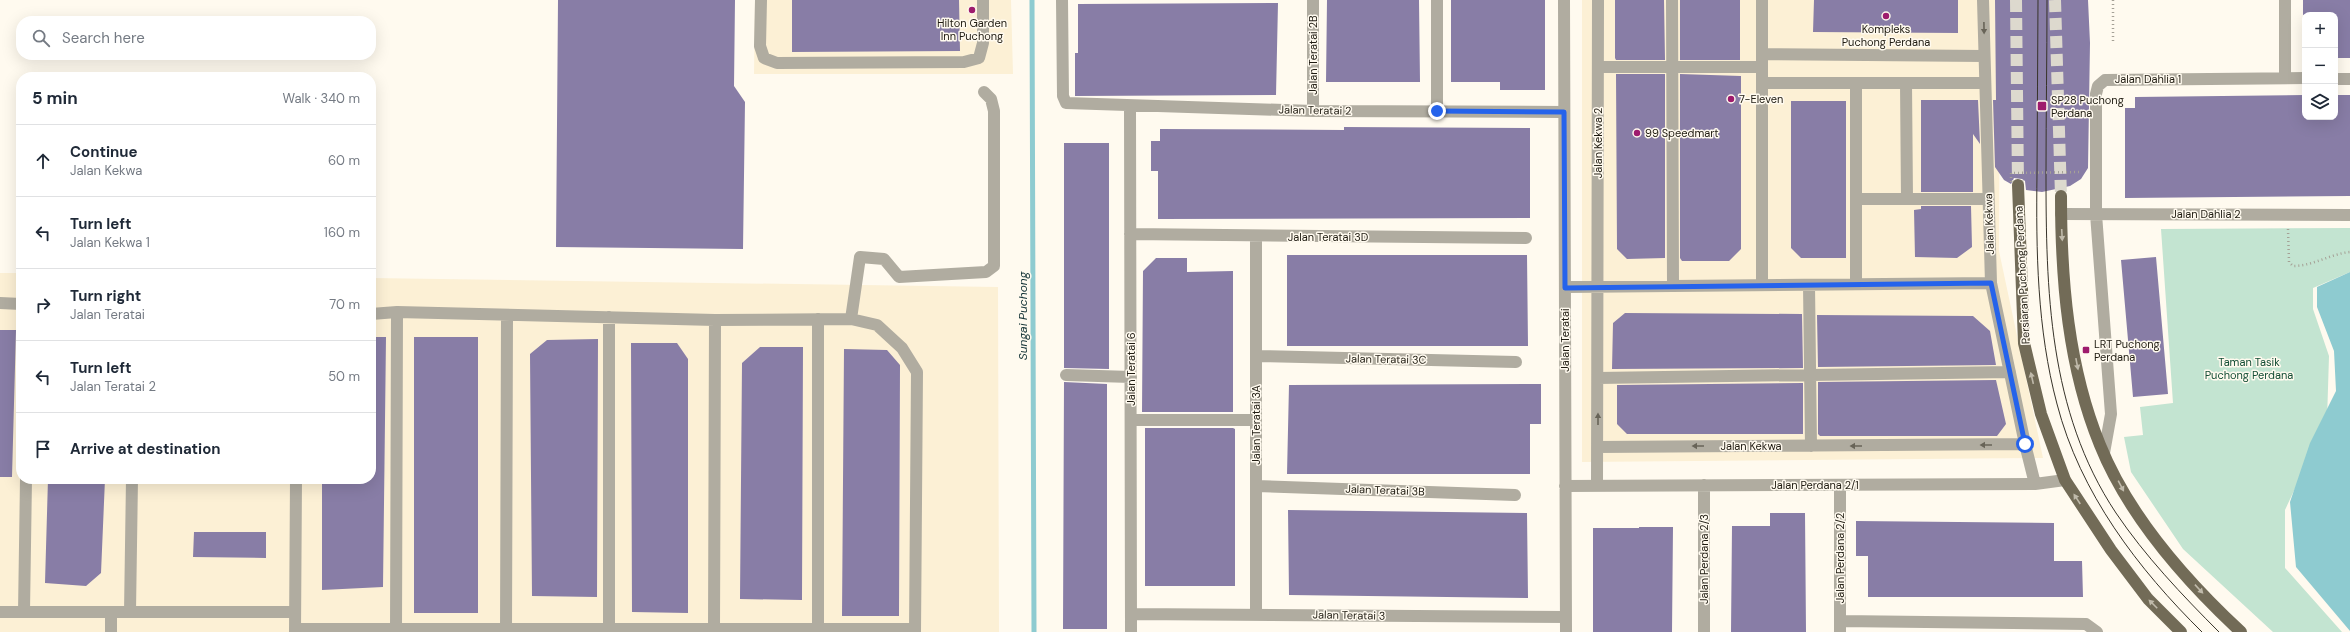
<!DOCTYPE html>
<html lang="en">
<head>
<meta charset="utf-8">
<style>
	:root { --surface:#fff; --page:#f6f6f7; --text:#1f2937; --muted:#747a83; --line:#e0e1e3 }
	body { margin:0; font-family:"DM Sans",sans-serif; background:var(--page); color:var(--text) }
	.controls { position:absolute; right:12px; top:12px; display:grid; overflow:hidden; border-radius:8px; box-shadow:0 4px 16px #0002 }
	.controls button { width:36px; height:36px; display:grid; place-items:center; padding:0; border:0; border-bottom:1px solid var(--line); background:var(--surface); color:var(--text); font:20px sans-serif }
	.stop { position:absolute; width:12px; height:12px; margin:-9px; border:3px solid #2563eb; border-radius:50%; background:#fff }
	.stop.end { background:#2563eb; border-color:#fff; box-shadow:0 1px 4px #0008 }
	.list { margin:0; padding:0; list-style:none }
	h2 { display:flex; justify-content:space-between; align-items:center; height:52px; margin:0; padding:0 16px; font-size:17px }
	h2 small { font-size:13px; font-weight:400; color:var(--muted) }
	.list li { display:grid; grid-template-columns:26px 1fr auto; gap:12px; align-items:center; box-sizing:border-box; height:72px; padding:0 16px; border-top:1px solid var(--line) }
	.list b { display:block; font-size:15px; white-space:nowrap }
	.list p { margin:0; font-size:13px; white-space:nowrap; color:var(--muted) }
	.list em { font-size:13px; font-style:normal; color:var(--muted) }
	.icon { flex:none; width:22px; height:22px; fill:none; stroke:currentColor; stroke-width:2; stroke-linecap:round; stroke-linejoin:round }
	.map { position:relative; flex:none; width:2350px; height:632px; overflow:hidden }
	.search { position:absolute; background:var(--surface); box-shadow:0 4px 16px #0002; left:16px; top:16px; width:360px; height:44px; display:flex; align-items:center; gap:10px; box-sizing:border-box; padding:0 14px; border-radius:16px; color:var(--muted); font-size:15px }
	.panel { position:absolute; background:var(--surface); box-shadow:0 4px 16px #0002; left:16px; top:72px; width:360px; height:412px; border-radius:16px }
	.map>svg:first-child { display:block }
</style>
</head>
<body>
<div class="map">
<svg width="2350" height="632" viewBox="0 0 2350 632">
	<rect width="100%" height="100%" fill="#fffaef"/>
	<!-- built -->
	<path fill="#fcf0d5" d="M755 0H1011L1013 74H754Z
		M1582 0H2000L1999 251 2043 458 1582 462Z
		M0 273H21V479H371V278L998 287 999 632H0Z"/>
	<!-- green -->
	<path fill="#c3e4d1" d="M2350 228V272L2313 288V309L2329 356 2327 420 2285 510V568L2342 632H2273L2183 549 2131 472 2124 437 2143 435 2140 407 2173 403 2161 229Z"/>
	<!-- water -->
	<path fill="#8ecbd0" d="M2350 272V631L2296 567 2290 502 2310 443 2336 391 2334 351 2317 307V287Z"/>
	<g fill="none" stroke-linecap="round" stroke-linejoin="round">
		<!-- stream -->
		<path stroke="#8ecbd0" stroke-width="5" d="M1032 0 1034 632"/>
	</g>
	<!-- building -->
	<path fill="#887da6" d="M558 0H735L734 86 745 102 743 249 556 247Z
		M792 0H959L960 51 792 52Z
		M1327 0H1419L1420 82H1326Z
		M1451 0H1545V90H1500V82H1451Z
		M1615 0H1664L1665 60H1616L1615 58Z
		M1680 0H1740V60H1680Z
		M1814 0H1958V33L1813 32Z
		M1995 0H2088L2090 43 2088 168 2081 179 2070 186 2042 192 2026 190 2025 181 2022 179 2014 178 2011 184 2004 180 1995 167 1993 100H1996Z
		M2303 0H2350V58H2335V15H2303Z
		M1278 3 1276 95 1075 96V53H1078V4Z
		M1616 74H1665V258L1627 259 1617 249Z
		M1680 74 1741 76V249L1729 261H1682L1680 258Z
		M2305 95V117H2335V95H2350V196L2125 198V108H2135V97Z
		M1921 100H1978L1980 144 1973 134V192H1921Z
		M1791 101H1846V258H1801L1791 248Z
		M1344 127 1530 128V218L1158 219V171H1151V141H1160V129L1344 130Z
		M1064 143H1109V369L1064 368Z
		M1921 206H1971L1972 247 1957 258 1915 257 1914 210 1921 209Z
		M1287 255H1527L1528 346H1287Z
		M2156 257 2168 394 2133 397 2121 260Z
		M1156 258H1187V272L1233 271V412H1142L1143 271Z
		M1625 313 1802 314 1803 368 1612 369 1613 323Z
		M1817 315 1973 316 1990 331 1996 365 1818 367Z
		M0 330H16L12 477H0Z
		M371 337H386L383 587 322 590V479H371Z
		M414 337H478V613H414Z
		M598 339 597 597 532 596 530 354 547 340Z
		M631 343H677L688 359V613L632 612Z
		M760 347H803L802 600 740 599 742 363Z
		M844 349 887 350 900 365 899 616H842Z
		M1996 380 2006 424 1997 436H1820L1818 434V382Z
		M1064 382 1107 384V629H1063Z
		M1803 383V434H1627L1617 424V385Z
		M1541 384V424H1530V474H1287L1289 385Z
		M1145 428H1233L1235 429V586H1145Z
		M48 479H105L101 573 86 586 45 583Z
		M1288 510 1527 513 1528 598 1289 595Z
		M1770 513H1805L1806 632H1731L1732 526H1770Z
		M1856 521 2054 523V561H2082L2083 597H1868V556H1856Z
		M1639 527H1673L1672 632H1593V528H1639Z
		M194 532H266V558L193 557Z"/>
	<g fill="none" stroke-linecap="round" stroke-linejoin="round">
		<!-- major-tunnel -->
		<path stroke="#ddd9ce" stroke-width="12" stroke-dasharray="12 6" stroke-linecap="butt" d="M2016 0 2018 185
			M2055 0 2061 196"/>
		<!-- path -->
		<path stroke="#a5a196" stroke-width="2.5" stroke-dasharray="1 3" stroke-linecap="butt" d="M2113 0V41
			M2288 229 2289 262 2293 266C2313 266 2330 254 2350 252"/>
		<!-- minor -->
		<path stroke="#b0aca0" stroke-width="12" d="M761 0 760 46 764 58 777 63 964 62 979 58 983 43V0
			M1062 0 1063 96 1066 103 1313 111 1564 112
			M1313 0V111
			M1437 0V111
			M1564 0 1566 632
			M1672 0 1673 286
			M1762 0V285
			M1983 0 1991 283 2025 444 2035 484
			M2285 0V78
			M1762 54 1984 56
			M1598 67H1762
			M2335 79H2350
			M1762 83H1985
			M1856 83V199H1907
			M1906 83 1907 199H1988
			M1130 106 1131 632
			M1856 199V284
			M2061 214 2350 215
			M1130 234 1526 238
			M1256 237V614
			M1809 285 1811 446
			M1565 287 1991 283
			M0 303 21 304
			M371 314 397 312 715 320 851 319 877 325 902 348 917 372 915 632
			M851 319 860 257 884 259 899 277 986 272 994 266V111L991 99 984 92
			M1256 356 1516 362
			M1066 375 1131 377
			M1598 378 2010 372
			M1131 420H1256
			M1597 447 2025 444
			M2104 453 2111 414 2096 214V94L2098 86 2105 80 2305 78
			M1256 486 1515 495
			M1565 486 2035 484 2065 480
			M1597 486 1598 0
			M0 612H295
			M24 612 26 479
			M130 612 132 479
			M1131 614 1566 617
			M1840 621 2086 624 2097 632
			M295 629H915
			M111 632V612
			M295 632 296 479
			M396 632 397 312
			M506 632 507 315
			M609 632V317
			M714 632 715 320
			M818 632V319
			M1704 632V485
			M1840 632V485"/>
		<!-- major -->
		<path stroke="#726b57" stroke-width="12" d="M2018 185 2024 343 2041 414 2065 480 2111 550 2148 599 2181 632
			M2061 196C2061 280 2068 367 2100 445 2129 517 2185 580 2241 632"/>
		<!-- tram -->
		<path stroke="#373329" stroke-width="1" d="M2038 0C2038 58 2037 116 2037 174 2036 251 2037 329 2057 404 2080 493 2138 569 2202 632
			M2047 0C2047 57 2046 114 2046 172 2046 289 2048 411 2116 513 2145 556 2182 595 2219 632"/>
		<!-- path-bridge -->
		<path stroke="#a5a196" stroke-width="2.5" stroke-dasharray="1 3" stroke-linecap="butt" d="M2011 182V173L2081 172"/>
	</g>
	<!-- one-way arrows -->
	<defs><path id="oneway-solid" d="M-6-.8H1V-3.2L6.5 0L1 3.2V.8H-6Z"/></defs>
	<g fill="#686458">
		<use href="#oneway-solid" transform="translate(1984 28) rotate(89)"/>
		<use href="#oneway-solid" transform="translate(1598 419) rotate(-90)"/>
		<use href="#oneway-solid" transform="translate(1986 445) rotate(180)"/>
		<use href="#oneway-solid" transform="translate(1698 446) rotate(180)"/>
		<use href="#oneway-solid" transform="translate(1856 446) rotate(180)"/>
	</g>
	<g fill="#c0baab">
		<use href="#oneway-solid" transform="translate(2062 235) rotate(87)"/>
		<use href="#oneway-solid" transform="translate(2077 364) rotate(79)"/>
		<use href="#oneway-solid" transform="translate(2032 378) rotate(-103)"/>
		<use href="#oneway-solid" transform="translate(2121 486) rotate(62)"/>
		<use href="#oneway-solid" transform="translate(2077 499) rotate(-123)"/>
		<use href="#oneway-solid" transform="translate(2199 589) rotate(47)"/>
		<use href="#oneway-solid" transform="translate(2153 604) rotate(-135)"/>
	</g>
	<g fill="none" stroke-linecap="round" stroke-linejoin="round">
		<!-- route -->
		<path stroke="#2563eb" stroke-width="5" d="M1437 111 1564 112 1565 288 1991 283 2025 444"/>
	</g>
	<!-- markers -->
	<g fill="#9e1b6d" stroke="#fffaef" stroke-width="1.5">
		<circle cx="972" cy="10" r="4"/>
		<circle cx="1886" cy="16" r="4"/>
		<circle cx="1731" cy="99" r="4"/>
		<rect x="2037" y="101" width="10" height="10" rx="2"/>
		<circle cx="1637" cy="133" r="4"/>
		<rect x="2082" y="346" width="8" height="8" rx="2"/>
	</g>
	<g text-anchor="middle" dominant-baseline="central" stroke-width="3" stroke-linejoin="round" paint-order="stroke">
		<!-- poi labels -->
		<g font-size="11" fill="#1f1b11" stroke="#fffaef" text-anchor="start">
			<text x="972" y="23" text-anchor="middle">Hilton Garden<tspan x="972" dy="13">Inn Puchong</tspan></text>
			<text x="1886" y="29" text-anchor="middle">Kompleks<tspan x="1886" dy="13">Puchong Perdana</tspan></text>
			<text x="1739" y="99">7-Eleven</text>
			<text x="2051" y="100">SP28 Puchong<tspan x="2051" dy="13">Perdana</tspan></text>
			<text x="1645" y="133">99 Speedmart</text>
			<text x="2094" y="344">LRT Puchong<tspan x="2094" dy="13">Perdana</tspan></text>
		</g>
		<!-- street labels -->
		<g font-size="11" fill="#1f1b11" stroke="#fffaef">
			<text transform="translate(1313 55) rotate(-90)">Jalan Teratai 2B</text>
			<text x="2148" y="79">Jalan Dahlia 1</text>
			<text transform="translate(1315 110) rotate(1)">Jalan Teratai 2</text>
			<text transform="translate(1598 143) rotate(-90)">Jalan Kekwa 2</text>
			<text x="2206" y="214">Jalan Dahlia 2</text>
			<text transform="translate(1989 224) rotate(-92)">Jalan Kekwa</text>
			<text x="1328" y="237">Jalan Teratai 3D</text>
			<text transform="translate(2022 275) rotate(-93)">Persiaran Puchong Perdana</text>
			<text transform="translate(1565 340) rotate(-90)">Jalan Teratai</text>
			<text transform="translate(1386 359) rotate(1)">Jalan Teratai 3C</text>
			<text transform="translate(1131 369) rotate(-90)">Jalan Teratai 6</text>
			<text transform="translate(1256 425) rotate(-90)">Jalan Teratai 3A</text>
			<text x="1751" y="446">Jalan Kekwa</text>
			<text x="1815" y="485">Jalan Perdana 2/1</text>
			<text transform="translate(1385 490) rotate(2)">Jalan Teratai 3B</text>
			<text transform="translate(1840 558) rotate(-90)">Jalan Perdana 2/2</text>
			<text transform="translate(1704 559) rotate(-90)">Jalan Perdana 2/3</text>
			<text transform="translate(1349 615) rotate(1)">Jalan Teratai 3</text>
		</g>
		<!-- park labels -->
		<g font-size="11" fill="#124d34" stroke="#fffaef">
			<text x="2249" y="362">Taman Tasik<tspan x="2249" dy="13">Puchong Perdana</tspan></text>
		</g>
		<!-- water labels -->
		<g font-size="12" font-style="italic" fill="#153437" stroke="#fffaef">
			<text transform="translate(1023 316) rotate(-90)">Sungai Puchong</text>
		</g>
	</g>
</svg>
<div class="controls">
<button>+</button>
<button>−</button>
<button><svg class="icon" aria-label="layers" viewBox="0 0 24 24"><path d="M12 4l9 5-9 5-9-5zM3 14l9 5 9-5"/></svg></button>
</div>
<div class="stop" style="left:2025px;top:444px"></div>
<div class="stop end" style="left:1437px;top:111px"></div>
<div class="search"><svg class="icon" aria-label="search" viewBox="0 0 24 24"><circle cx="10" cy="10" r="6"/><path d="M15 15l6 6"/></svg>Search here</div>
<section class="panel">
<h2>5 min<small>Walk · 340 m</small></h2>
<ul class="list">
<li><svg class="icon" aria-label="ahead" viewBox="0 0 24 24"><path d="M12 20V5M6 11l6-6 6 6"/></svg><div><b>Continue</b><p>Jalan Kekwa</p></div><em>60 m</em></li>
<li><svg class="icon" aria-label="left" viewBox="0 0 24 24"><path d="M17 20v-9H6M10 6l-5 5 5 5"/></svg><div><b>Turn left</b><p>Jalan Kekwa 1</p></div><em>160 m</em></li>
<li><svg class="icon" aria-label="right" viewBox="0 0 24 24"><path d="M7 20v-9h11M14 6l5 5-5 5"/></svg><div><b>Turn right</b><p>Jalan Teratai</p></div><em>70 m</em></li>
<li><svg class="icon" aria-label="left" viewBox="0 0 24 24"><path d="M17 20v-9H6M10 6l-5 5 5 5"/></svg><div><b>Turn left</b><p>Jalan Teratai 2</p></div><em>50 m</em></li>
<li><svg class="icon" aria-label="arrive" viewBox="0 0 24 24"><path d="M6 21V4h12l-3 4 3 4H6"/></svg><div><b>Arrive at destination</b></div></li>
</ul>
</section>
</div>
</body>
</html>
